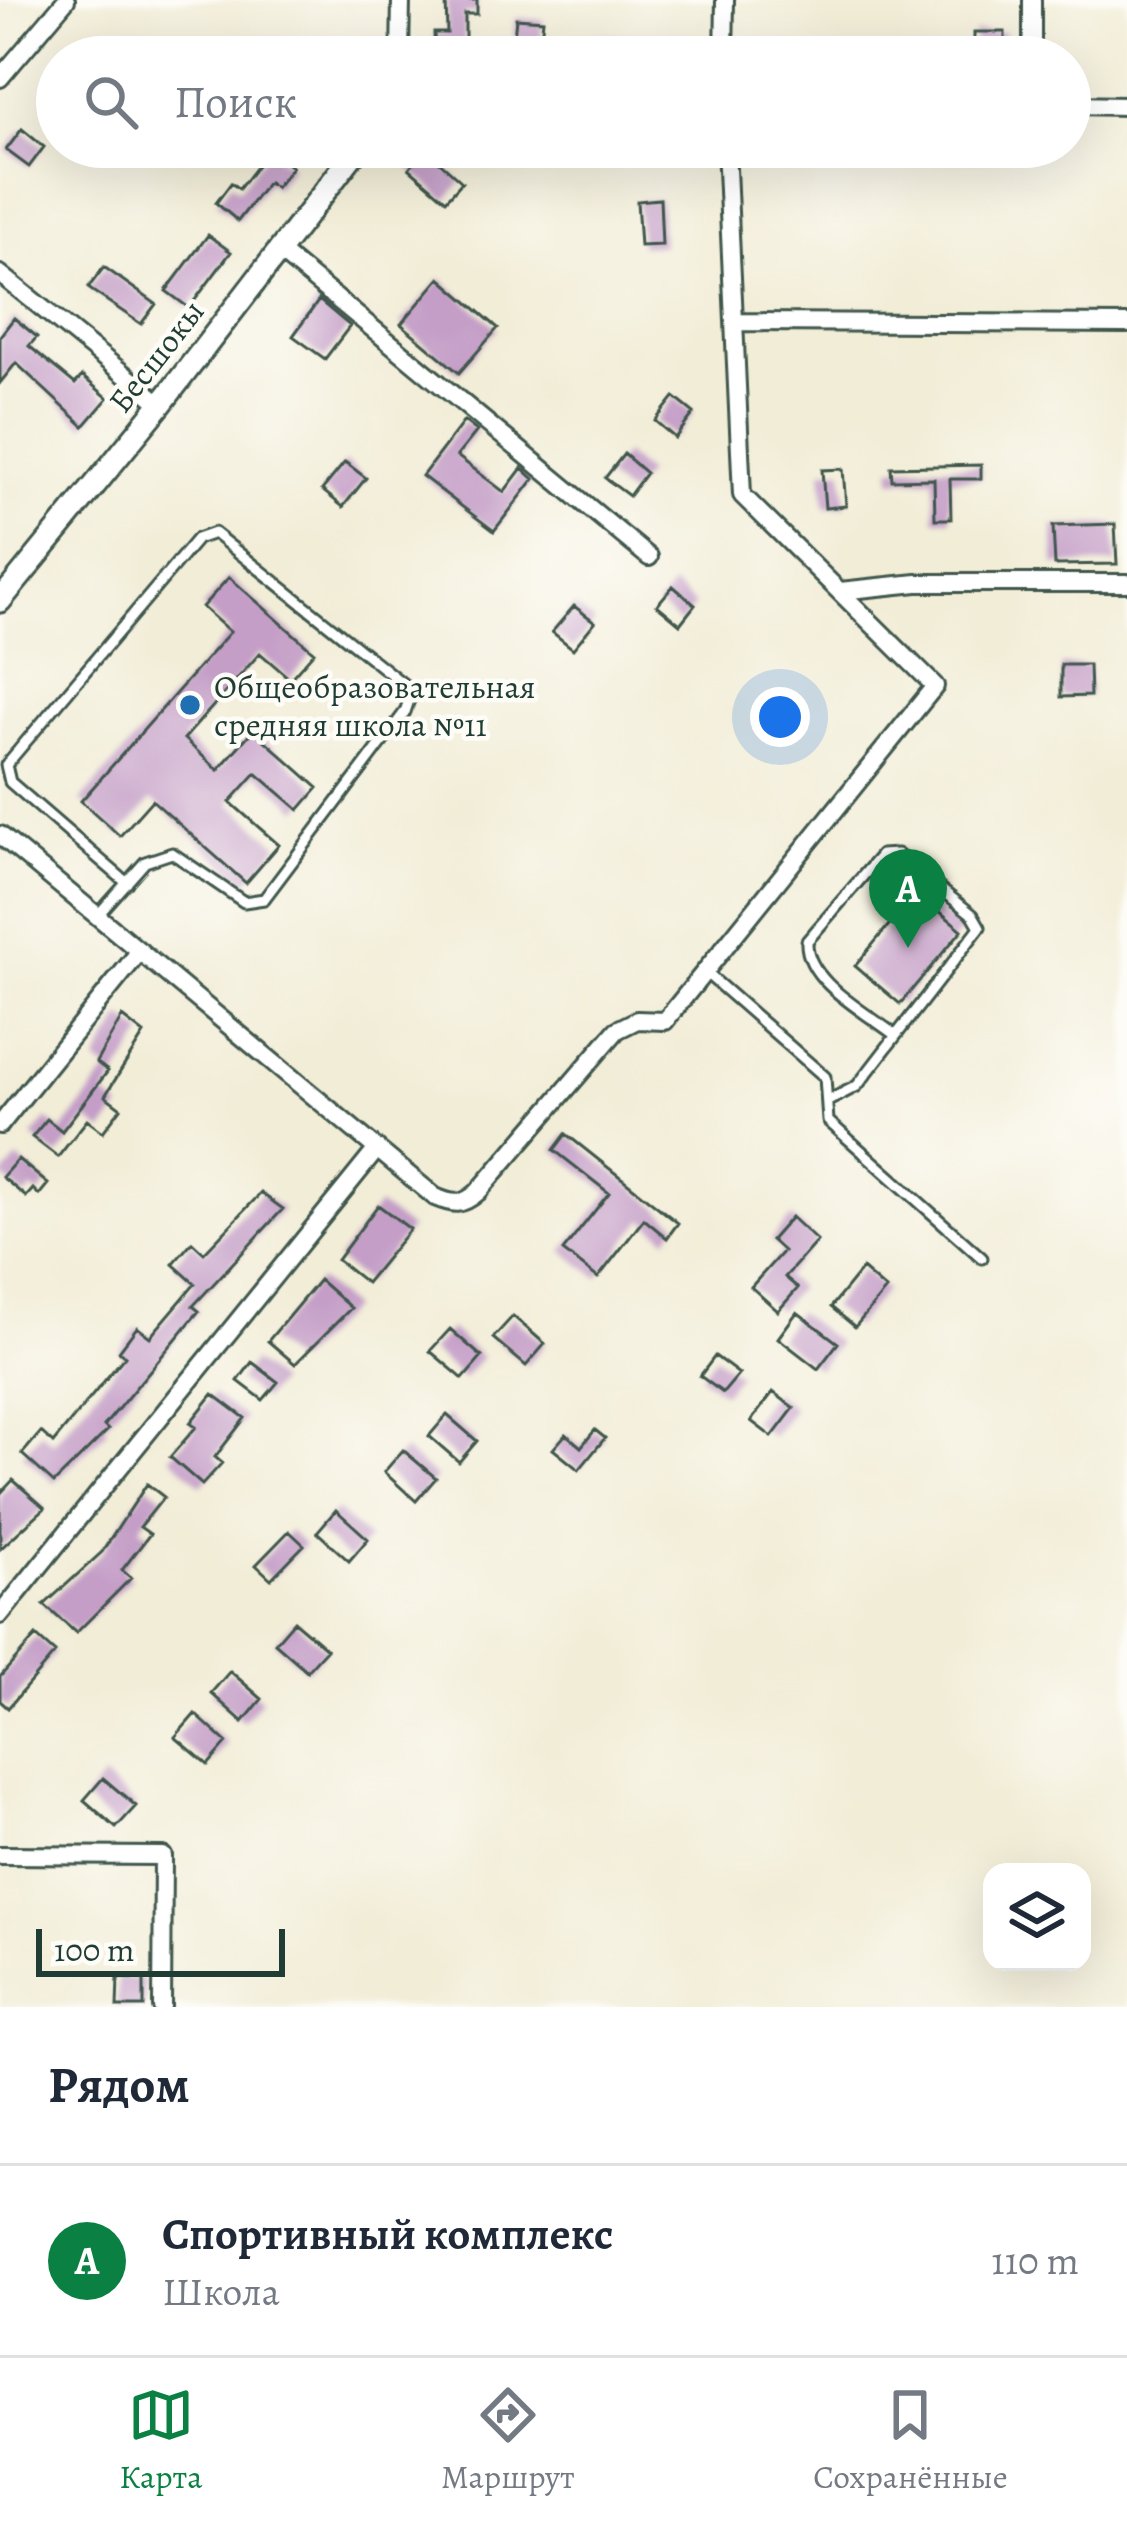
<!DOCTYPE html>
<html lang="ru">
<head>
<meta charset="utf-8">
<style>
	:root { --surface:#fff; --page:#f6f6f7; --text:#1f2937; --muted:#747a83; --line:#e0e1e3; --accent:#0b8043 }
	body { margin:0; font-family:Alegreya,serif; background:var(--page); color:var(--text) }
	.controls { position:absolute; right:36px; bottom:36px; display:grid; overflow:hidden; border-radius:24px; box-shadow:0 12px 48px #0002 }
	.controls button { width:108px; height:108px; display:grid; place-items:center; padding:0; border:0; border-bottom:3px solid var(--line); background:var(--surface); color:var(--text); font:60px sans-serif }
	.scale { position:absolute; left:36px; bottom:30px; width:249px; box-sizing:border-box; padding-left:12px; border:6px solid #1f3d34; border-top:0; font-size:33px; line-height:42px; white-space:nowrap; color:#1f3d34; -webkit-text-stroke:9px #fdfcf7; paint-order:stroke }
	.you { position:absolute; left:780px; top:717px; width:42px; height:42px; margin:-30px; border:9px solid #fff; border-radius:50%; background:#1a73e8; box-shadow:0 0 0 18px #1a73e833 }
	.badge { display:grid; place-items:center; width:78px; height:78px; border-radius:50%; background:var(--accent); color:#fff; font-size:39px; font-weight:700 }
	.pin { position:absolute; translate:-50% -99px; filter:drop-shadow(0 3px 6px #0008) }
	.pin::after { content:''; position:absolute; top:63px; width:42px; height:36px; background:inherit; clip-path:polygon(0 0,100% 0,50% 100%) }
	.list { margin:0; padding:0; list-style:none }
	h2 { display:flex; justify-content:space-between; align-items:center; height:156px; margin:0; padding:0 48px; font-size:51px }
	h2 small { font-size:39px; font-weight:400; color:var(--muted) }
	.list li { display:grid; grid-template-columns:78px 1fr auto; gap:36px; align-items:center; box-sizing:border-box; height:192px; padding:0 48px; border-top:3px solid var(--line) }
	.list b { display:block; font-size:45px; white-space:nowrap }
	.list p { margin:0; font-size:39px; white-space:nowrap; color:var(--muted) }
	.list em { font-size:39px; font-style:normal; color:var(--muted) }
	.icon { flex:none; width:66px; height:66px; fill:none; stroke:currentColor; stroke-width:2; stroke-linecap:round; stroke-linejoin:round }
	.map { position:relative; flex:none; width:1127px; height:2007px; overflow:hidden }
	.search { position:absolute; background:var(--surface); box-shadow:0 12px 48px #0002; left:36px; right:36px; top:36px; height:132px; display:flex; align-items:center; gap:30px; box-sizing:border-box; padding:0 42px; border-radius:66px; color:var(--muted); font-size:45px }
	.sheet { height:348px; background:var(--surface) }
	nav { display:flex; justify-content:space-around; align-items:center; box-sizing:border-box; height:168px; border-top:3px solid var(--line); background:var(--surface); font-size:33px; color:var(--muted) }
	nav a { display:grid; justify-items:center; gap:6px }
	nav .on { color:var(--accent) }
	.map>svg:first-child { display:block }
</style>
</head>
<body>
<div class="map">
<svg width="1127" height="2007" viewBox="0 0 1127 2007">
	<rect width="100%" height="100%" fill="#fdfcf7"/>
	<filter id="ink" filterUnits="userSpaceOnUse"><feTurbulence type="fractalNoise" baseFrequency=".00833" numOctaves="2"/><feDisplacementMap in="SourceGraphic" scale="24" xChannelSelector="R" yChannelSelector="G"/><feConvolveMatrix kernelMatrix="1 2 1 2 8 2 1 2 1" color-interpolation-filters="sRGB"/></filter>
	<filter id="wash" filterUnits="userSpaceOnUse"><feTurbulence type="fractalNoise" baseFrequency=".004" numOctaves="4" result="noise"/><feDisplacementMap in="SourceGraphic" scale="48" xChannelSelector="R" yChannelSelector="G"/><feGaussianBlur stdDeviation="2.7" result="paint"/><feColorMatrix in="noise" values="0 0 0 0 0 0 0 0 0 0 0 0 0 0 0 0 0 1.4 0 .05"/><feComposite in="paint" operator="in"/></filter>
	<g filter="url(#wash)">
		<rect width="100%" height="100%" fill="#f2edd7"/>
		<g id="blocks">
			<!-- building -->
			<path fill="#c49ec7" d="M446 0H477V14H465V57H435L434 33H447Z
				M516 18 543 20 540 49 513 46Z
				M974 32H1005V57H974Z
				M590 35 663 36V56L590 54Z
				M22 129 44 147 29 167 6 150Z
				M425 149 462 182 446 200 409 168Z
				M269 150 292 167 276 188 268 182 238 221 216 203 231 183 239 189Z
				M660 199 662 245 640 246 637 201Z
				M208 235 231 252 189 308 166 291Z
				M104 267 156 304 141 324 88 288Z
				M440 278 498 328 459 373 401 324Z
				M319 300 350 326 325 359 293 336Z
				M14 318 37 337 29 346 75 384 82 376 108 398 84 426 16 363 0 383V336Z
				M674 397 694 413 675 438 655 421Z
				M464 421 477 431 457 456 504 492 522 468 534 479 494 531 422 476Z
				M624 454 646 473 629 496 605 478Z
				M345 462 366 478 343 507 322 490Z
				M981 465V479H950L951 519H935L934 479 892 480 891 467Z
				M843 469 846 506 825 508 822 470Z
				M1115 524 1117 564 1055 565 1053 526Z
				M229 577 314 652 290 679 260 653 184 739 218 770 253 730 318 788 299 810 256 773 230 802 279 845 246 883 152 800 120 836 81 801 230 632 202 607Z
				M673 586 695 605 680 624 657 605Z
				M574 606 595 622 573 649 552 632Z
				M1061 665H1089L1090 696 1061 697Z
				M916 892 962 930 900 1004 855 966Z
				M122 1017 144 1034 105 1096 121 1108 103 1132 87 1120 58 1157 32 1137 47 1119 62 1131 108 1071 96 1062Z
				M566 1134 678 1223 667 1238 644 1219 598 1278 563 1251 609 1193 554 1150Z
				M18 1159 48 1184 39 1195 33 1189 26 1197 2 1177Z
				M261 1193 283 1209 193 1306 199 1311 104 1426 108 1430 54 1483 22 1454 41 1432 53 1443 125 1356 119 1351 137 1327 150 1337 195 1284 173 1264 192 1242 204 1253Z
				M378 1205 410 1229 366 1283 337 1260Z
				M791 1217 817 1241 785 1277 798 1288 778 1311 751 1287 783 1251 771 1240Z
				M862 1269 886 1290 855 1327 831 1307Z
				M319 1280 351 1308 295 1364 268 1341Z
				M797 1312 838 1343 818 1369 778 1338Z
				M513 1316 545 1344 526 1366 493 1338Z
				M450 1329 482 1357 463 1379 430 1351Z
				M715 1356 739 1374 723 1393 700 1376Z
				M252 1362 278 1382 263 1400 238 1381Z
				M773 1392 794 1408 772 1437 751 1421Z
				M213 1394 245 1418 215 1457 222 1463 202 1485 170 1457 196 1427 190 1423Z
				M447 1415 477 1441 459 1462 429 1436Z
				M595 1430 605 1438 579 1470 553 1449 566 1434 581 1447Z
				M403 1450 436 1478 416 1501 384 1472Z
				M13 1480 45 1508 0 1549V1494Z
				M147 1484 164 1497 140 1527 150 1534 122 1570 131 1578 76 1633 44 1605 102 1552Z
				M336 1510 368 1539 349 1561 317 1532Z
				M289 1531 304 1545 271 1579 256 1565Z
				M294 1621 327 1649 307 1671 275 1643Z
				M36 1636 55 1653 8 1708 0 1701V1677Z
				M230 1671 262 1699 243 1722 211 1693Z
				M195 1714 227 1743 208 1765 175 1737Z
				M103 1778 136 1806 116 1828 84 1800Z
				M118 1978 144 1979V2007H117Z"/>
		</g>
	</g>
	<g filter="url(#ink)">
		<use href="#blocks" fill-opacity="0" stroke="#3f574c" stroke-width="3"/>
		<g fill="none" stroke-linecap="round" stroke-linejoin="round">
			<defs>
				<path id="service" d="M97 916 145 862 172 853 244 902 264 899 405 712 412 691 214 533 197 539 6 765 10 782 127 883
					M704 971 825 1077 828 1121 982 1258
					M828 1101 857 1086 980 927 973 915 897 854 881 855 807 941C805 981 866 1012 895 1035"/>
				<path id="minor" d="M400 57 401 0
					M724 57 725 0
					M1032 57V0
					M0 78 66 0
					M1070 105 1127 106
					M279 251 649 557
					M0 274 161 404
					M734 322 1127 324
					M840 591 917 583H1127
					M0 835 435 1197C454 1205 462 1206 478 1192L617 1030 637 1020 665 1021 935 686 742 495 726 147
					M0 1125 140 951
					M0 1615 377 1149
					M0 1855 163 1856 162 2007"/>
				<path id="tertiary" d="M0 601 161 404 359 147"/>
			</defs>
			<!-- service casing -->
			<use href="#service" stroke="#3f574c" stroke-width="15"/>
			<!-- minor casing -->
			<use href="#minor" stroke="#3f574c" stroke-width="22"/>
			<!-- tertiary casing -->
			<use href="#tertiary" stroke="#3f574c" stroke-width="27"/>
			<!-- service -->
			<use href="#service" stroke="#fff" stroke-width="9"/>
			<!-- minor -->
			<use href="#minor" stroke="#fff" stroke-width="16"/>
			<!-- tertiary -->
			<use href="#tertiary" stroke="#fff" stroke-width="21"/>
		</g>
	</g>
	<!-- markers -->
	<circle fill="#1f6fb2" stroke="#fdfcf7" stroke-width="4.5" cx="190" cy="705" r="12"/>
	<g text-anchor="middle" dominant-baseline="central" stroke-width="9" stroke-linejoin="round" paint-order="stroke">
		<!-- street labels -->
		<g font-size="33" fill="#1f3d34" stroke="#fdfcf7">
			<text transform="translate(156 356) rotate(-52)">Бесшокы</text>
		</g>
		<!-- poi labels -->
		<g font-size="33" fill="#1f3d34" stroke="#fdfcf7" text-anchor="start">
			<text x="214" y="686">Общеобразовательная<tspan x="214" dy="38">средняя школа №11</tspan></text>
		</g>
	</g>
</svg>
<div class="controls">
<button><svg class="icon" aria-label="layers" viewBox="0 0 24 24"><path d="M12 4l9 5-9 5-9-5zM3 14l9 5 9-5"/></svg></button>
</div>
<div class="scale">100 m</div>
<div class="you"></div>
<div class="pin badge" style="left:908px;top:948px">A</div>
<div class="search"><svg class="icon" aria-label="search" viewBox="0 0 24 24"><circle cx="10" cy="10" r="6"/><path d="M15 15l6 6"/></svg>Поиск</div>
</div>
<section class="sheet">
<h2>Рядом<small></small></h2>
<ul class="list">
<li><span class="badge">A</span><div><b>Спортивный комплекс</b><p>Школа</p></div><em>110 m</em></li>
</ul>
</section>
<nav>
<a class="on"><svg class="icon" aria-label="map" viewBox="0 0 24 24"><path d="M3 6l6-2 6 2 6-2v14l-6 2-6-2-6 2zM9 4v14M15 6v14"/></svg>Карта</a>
<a><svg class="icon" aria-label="directions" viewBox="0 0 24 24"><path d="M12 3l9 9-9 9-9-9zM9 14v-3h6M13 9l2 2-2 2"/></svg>Маршрут</a>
<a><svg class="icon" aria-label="saved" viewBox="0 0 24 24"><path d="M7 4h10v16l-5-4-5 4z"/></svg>Сохранённые</a>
</nav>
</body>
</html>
